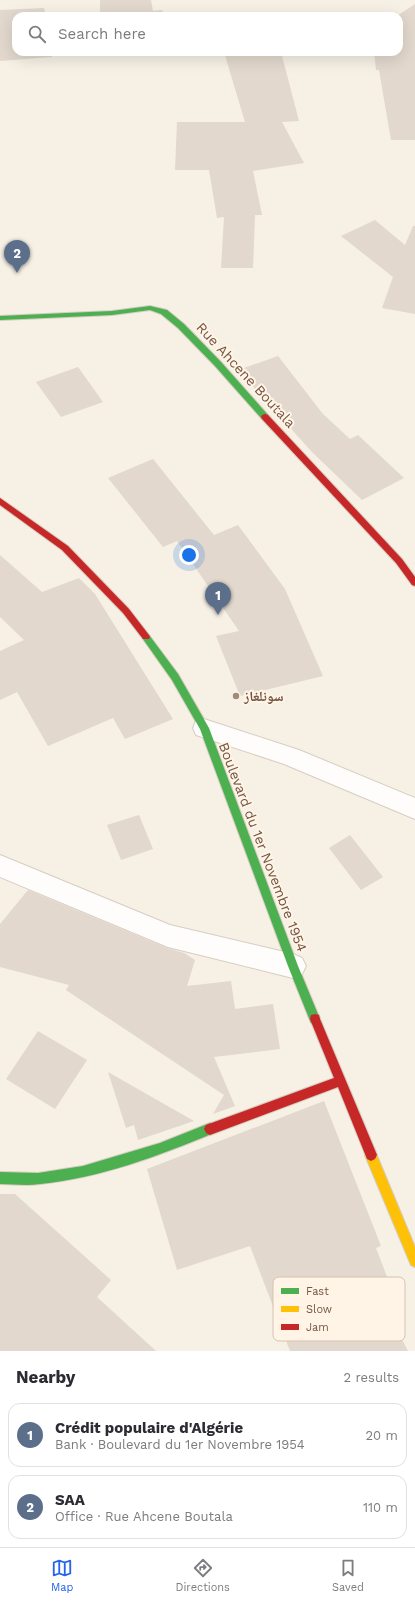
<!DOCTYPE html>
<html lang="en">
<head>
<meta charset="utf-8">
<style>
	:root { --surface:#fff; --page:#f2f2f3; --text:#2b2b33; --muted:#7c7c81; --line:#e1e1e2; --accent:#2563eb }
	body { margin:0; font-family:"Work Sans","Noto Naskh Arabic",sans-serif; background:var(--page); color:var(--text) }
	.you { position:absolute; left:189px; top:555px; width:14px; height:14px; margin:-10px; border:3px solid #fff; border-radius:50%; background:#1a73e8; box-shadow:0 0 0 6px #1a73e833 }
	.badge { display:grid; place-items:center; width:26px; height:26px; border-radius:50%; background:var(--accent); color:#fff; font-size:13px; font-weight:700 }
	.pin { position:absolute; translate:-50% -33px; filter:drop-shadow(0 1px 2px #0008) }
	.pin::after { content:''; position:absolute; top:21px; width:14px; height:12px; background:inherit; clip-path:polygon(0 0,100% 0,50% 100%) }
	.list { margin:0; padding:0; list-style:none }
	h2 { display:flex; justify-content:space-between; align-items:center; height:52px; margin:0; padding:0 16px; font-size:17px }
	h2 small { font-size:13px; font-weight:400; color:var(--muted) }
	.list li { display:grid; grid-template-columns:26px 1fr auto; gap:12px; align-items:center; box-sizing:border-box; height:64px; margin:0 8px 8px; padding:0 8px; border:1px solid var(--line); border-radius:12px }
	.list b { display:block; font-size:15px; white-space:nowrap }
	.list p { margin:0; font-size:13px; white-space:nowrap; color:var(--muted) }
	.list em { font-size:13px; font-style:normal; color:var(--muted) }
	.icon { flex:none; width:22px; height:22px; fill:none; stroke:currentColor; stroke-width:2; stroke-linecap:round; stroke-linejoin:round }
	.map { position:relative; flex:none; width:415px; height:1351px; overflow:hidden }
	.search { position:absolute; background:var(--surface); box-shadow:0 4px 16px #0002; left:12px; right:12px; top:12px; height:44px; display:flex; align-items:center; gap:10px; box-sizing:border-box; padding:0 14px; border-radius:12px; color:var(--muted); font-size:15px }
	.sheet { height:196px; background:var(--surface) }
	nav { display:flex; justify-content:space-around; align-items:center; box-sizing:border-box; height:56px; border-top:1px solid var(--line); background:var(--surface); font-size:11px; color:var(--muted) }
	nav a { display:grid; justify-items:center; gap:2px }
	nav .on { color:var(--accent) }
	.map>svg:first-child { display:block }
</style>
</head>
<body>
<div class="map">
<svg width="415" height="1351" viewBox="0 0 415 1351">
	<rect width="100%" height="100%" fill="#f6f0e5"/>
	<!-- building -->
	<path fill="#e2d8cd" d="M100 0H151L153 11 162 10 164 16H100Z
		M415 4V140H391L379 70H376L374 52H399V16H397Z
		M44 8 46 16H16V52H51L52 57 0 61V10Z
		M224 52H281L299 121 282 122 304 163 253 171 262 215H255L253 268H221L224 217 217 218 209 170H175L177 122H245Z
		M375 220 405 245 413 226H415V314L382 308 393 277 341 236Z
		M278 356 323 414 350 439 358 435 404 478 362 500 312 452 238 370Z
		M78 367 103 402 61 417 36 382Z
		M153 459 214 535 238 525 285 589 323 676 240 696 216 636 239 631 177 541 163 547 108 478Z
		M0 555 42 592 79 578 95 594 173 719 125 739 113 718 48 746 17 692 0 700V651L24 640 0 617Z
		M139 815 153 849 121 860 107 825Z
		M350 835 383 877 361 890 329 848Z
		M28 890 167 948 184 953 195 960 187 986 231 981 235 1009 273 1004 280 1049 214 1057 235 1106 213 1114 224 1095 66 990 69 985 0 967V924Z
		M38 1031 87 1060 55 1109 6 1079Z
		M108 1072 194 1121 138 1140 134 1125 126 1128Z
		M324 1101 381 1246 376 1248 399 1308 388 1312 408 1351H290L250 1246 177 1270 147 1169Z
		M0 1194H15L111 1280 97 1297 156 1351H0Z"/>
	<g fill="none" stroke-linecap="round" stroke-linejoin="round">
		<defs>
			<path id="street" d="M204 719 299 750 415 798V819L284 764 196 735 193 728 196 721Z
				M0 855 170 925 293 954 302 958 306 966 302 974 293 978 168 947 0 877Z"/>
			<path id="fast" d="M150 306 167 310 184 324 221 362 268 415 269 417 268 419H262L215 366 178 328 161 314 150 310 112 315 0 320V316L112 311Z
				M146 634 149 635 178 674 209 728 298 966 320 1019 319 1023 315 1024 311 1023 288 966 200 729 172 680 143 639 142 637 143 635Z
				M210 1123 214 1125 216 1129 214 1133C158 1156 100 1178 40 1184 27 1186 13 1184 0 1184V1172L38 1173 83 1166 160 1143Z"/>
			<path id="slow" d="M371 1149 375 1151 415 1247V1267L411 1265 365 1155 367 1151Z"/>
			<path id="jam" d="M265 414 268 415 402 559 415 577V586L412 585 396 563 262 419 261 417 262 415Z
				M0 498 68 546 129 609 149 635 150 637 149 639H143L123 613 62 550 0 505Z
				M315 1014 319 1015 320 1019 377 1155 375 1159 371 1161 367 1159 338 1087 210 1135 206 1133 204 1129 206 1125 334 1078 310 1019 311 1015Z"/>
		</defs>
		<!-- street casing -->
		<use href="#street" stroke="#d7cdc3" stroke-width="2"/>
		<!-- fast casing -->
		<use href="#fast" stroke="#d6cbc1" stroke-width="2"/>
		<!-- slow casing -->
		<use href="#slow" stroke="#d6cbc1" stroke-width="2"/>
		<!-- jam casing -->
		<use href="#jam" stroke="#d6cbc1" stroke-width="2"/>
		<!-- street -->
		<use href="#street" fill="#fefdfb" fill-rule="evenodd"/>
		<!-- fast -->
		<use href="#fast" fill="#4caf50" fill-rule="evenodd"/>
		<!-- slow -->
		<use href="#slow" fill="#ffc107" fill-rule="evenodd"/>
		<!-- jam -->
		<use href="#jam" fill="#c62828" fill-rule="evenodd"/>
	</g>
	<!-- markers -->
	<circle fill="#a18b7d" stroke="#fff4e5" stroke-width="1.5" cx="236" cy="696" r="4"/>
	<g text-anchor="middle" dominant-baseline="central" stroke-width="4" stroke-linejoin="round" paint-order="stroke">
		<!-- street labels -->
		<g font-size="14" fill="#735545" stroke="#fff4e5">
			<text transform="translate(246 375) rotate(47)">Rue Ahcene Boutala</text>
			<text transform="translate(263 847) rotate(69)">Boulevard du 1er Novembre 1954</text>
		</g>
		<!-- poi labels -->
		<g font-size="14" font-weight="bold" fill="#735545" stroke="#fff4e5" text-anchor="start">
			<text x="244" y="696">سونلغاز</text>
		</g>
	</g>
	<!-- legend -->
	<rect x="273" y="1277" width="132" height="64" rx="6" fill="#fff4e5" stroke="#d5c4b5" stroke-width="1"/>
	<rect x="281" y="1288" width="18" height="6" fill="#4caf50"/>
	<rect x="281" y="1306" width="18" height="6" fill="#ffc107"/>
	<rect x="281" y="1324" width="18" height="6" fill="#c62828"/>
	<g font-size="11" fill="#735545">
		<text x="306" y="1295">Fast</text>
		<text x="306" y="1313">Slow</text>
		<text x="306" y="1331">Jam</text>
	</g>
</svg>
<div class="you"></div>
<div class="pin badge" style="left:218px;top:615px;background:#5c6f8a">1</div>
<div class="pin badge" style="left:17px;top:273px;background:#5c6f8a">2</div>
<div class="search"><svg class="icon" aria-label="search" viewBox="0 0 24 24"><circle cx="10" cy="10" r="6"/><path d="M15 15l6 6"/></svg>Search here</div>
</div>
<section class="sheet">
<h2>Nearby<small>2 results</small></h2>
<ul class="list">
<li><span class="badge" style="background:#5c6f8a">1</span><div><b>Crédit populaire d'Algérie</b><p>Bank · Boulevard du 1er Novembre 1954</p></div><em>20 m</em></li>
<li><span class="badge" style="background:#5c6f8a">2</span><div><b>SAA</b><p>Office · Rue Ahcene Boutala</p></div><em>110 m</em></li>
</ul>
</section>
<nav>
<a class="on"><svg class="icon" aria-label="map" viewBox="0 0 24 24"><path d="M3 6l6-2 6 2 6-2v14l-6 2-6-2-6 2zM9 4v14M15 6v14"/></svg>Map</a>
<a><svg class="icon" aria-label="directions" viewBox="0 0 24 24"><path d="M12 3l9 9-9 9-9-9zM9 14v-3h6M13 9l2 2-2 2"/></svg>Directions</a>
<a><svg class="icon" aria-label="saved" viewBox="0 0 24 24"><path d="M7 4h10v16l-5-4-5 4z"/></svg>Saved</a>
</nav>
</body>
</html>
